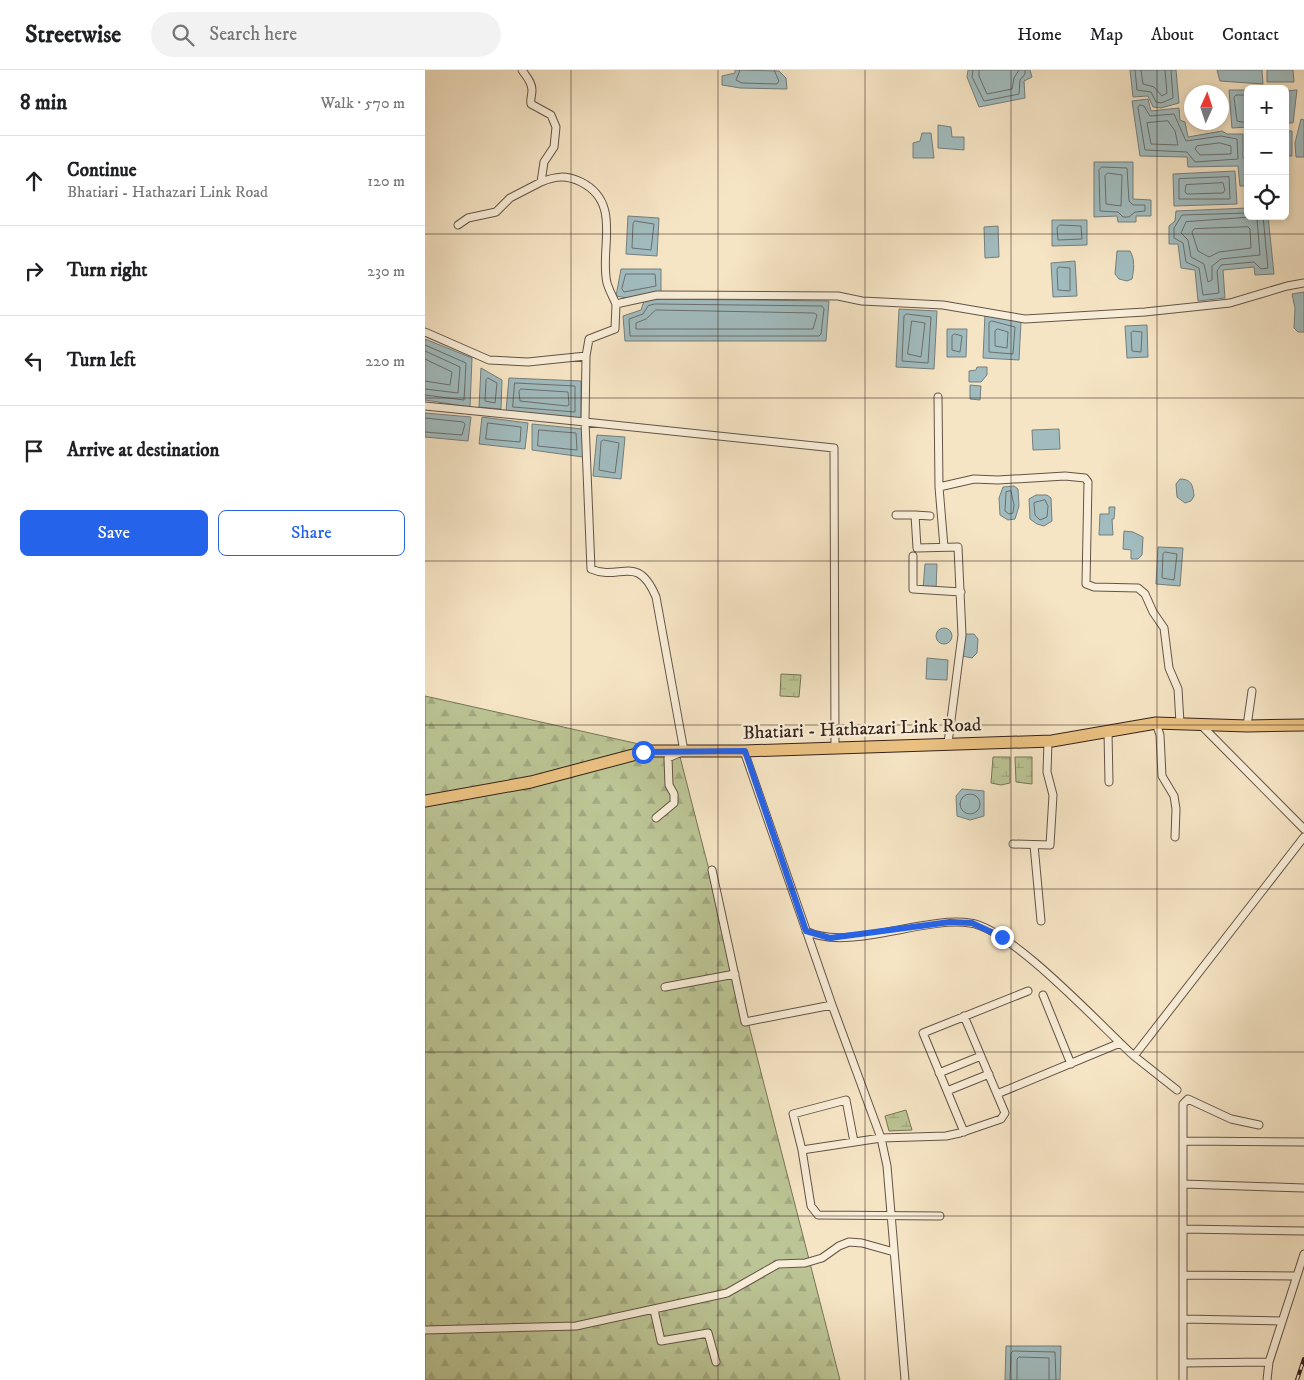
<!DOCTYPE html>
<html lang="en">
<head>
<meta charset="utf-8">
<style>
	:root { --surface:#fff; --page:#f2f2f2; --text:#202124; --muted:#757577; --line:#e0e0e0; --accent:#2563eb }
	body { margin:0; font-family:"IM FELL DW Pica",serif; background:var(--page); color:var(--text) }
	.controls { position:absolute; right:15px; top:15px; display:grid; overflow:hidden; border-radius:8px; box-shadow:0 2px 8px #0003 }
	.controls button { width:45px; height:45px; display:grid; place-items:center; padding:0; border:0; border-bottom:1px solid var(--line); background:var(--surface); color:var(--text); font:25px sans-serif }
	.compass { position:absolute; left:759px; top:15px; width:45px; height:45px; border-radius:50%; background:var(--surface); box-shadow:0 2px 8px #0003; rotate:3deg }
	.stop { position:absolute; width:15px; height:15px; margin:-11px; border:4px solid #2563eb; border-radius:50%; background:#fff }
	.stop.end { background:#2563eb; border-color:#fff; box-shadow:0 1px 5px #0008 }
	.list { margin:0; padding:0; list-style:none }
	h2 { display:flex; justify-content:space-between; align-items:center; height:65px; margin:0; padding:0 20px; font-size:21px }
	h2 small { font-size:16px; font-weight:400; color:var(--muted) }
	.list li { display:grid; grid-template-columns:32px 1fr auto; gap:15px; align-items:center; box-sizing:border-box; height:90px; padding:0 20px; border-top:1px solid var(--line) }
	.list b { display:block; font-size:19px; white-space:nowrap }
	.list p { margin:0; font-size:16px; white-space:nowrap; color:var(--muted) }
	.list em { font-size:16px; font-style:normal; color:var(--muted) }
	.actions { display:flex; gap:10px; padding:15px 20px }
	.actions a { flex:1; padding:11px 0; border:1px solid var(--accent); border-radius:8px; text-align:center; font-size:18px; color:var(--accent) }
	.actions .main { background:var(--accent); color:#fff }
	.icon { flex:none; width:28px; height:28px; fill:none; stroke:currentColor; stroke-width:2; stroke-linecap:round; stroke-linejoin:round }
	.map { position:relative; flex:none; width:879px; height:1310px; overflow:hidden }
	header { display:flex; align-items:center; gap:30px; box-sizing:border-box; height:70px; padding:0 25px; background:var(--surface); border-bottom:1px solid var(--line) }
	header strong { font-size:24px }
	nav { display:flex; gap:28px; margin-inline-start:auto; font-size:18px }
	.search { width:350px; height:45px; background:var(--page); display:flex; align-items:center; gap:12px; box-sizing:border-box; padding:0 18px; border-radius:28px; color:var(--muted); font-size:19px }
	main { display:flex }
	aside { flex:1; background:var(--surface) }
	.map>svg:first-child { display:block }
</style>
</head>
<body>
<header>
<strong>Streetwise</strong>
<div class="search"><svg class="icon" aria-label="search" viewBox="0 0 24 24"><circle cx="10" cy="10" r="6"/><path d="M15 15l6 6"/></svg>Search here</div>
<nav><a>Home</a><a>Map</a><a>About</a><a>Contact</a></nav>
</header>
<main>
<aside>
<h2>8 min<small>Walk · 570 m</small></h2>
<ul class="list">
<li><svg class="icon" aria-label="ahead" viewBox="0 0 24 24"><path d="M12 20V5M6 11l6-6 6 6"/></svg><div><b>Continue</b><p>Bhatiari - Hathazari Link Road</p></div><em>120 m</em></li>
<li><svg class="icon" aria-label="right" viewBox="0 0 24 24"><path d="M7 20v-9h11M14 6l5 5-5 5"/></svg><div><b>Turn right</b></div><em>230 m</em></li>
<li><svg class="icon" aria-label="left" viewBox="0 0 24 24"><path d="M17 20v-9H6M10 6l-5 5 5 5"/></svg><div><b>Turn left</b></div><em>220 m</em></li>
<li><svg class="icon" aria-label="arrive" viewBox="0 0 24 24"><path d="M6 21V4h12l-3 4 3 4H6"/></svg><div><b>Arrive at destination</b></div></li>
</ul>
<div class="actions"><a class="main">Save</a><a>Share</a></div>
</aside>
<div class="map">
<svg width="879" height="1310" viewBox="0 0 879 1310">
	<defs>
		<pattern id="forest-firs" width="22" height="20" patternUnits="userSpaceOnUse" patternTransform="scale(1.25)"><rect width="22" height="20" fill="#bcc595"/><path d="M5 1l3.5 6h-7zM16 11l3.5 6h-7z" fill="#a2a980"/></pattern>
		<pattern id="wetland-marsh" width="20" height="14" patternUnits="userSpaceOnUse" patternTransform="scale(1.25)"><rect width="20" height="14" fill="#bcc595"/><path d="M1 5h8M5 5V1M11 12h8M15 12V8" fill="none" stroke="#a2a980"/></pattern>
	</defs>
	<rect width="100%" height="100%" fill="#f6e5c5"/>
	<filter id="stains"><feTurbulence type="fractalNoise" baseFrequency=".004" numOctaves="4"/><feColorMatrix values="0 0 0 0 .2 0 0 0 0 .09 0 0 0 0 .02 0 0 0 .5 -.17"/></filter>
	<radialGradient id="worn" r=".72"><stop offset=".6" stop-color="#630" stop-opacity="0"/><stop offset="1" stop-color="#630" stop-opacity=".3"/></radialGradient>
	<!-- forest -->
	<path fill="url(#forest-firs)" stroke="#787458" d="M0 626 254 683 415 1310H0Z"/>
	<!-- wetland -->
	<path fill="url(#wetland-marsh)" stroke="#787458" d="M356 604 376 605 374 627 355 626Z
		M568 687H585V713L576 715 566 713Z
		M590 687H607V714L591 712Z
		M481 1040 487 1060 464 1061 460 1046Z"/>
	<!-- water -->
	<path fill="#a1bcbf" stroke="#757e7e" d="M310 0 354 1 361 8 362 19 315 18 297 15V6L310 3Z
		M543 0H605L607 7 599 11 600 28 554 37 542 7Z
		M705 0H751L754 33 736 38 728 37 723 26 708 27Z
		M792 0H837L838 14 795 11Z
		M842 0H868L869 12H842Z
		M804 20H823V57L807 58Z
		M872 20 868 53H860V21Z
		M723 29 726 41 754 38 755 50 760 52 763 67 797 61 802 64H818V88L823 90V116H815L813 96 763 97 762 87 715 86 707 31Z
		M876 49 879 50V87H871L870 73Z
		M513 55 526 57 527 67H539V80L513 78Z
		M860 61H867V86H860Z
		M497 63H506L509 88H488V73L495 71Z
		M669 92H708V129L726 130V146H711V152H693L692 146 669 147Z
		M810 101 812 134 749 136 748 104Z
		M823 138V146H843L849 204 830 205 829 197 798 200 800 228 773 231 770 200 756 198 753 174H744V156L750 151 751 141Z
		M203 146 234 148 232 186 201 184Z
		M627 150H662V175L627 176Z
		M573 156 574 187 560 188 559 157Z
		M692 181H705C710 189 709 200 707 209L702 211 694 209 690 204Z
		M650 191 652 226 628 227 626 193Z
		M196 199H236V222L202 228 191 226Z
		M879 222V262H873L869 258 870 238 867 224Z
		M230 229 404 231 401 271H200L198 246 216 240 219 231Z
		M474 239 512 241 509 299 471 297Z
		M560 244 596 252 594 290 558 288Z
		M722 255 723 287 702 288 700 256Z
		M522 259H542L541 287H522Z
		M0 269 47 288 45 337 0 330Z
		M552 297H562V305L556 312H544V301L551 300Z
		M56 298 77 310 76 339 54 337Z
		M84 308 156 311V349L81 341Z
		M545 315 556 316 555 330 545 329Z
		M0 343 46 347 43 371 0 367Z
		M57 347 103 353 100 379 54 374Z
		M107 354 158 359V387L107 380Z
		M634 359 635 379 608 380 607 360Z
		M172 365 200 367 196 409 168 406Z
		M755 409C767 409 768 416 769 426L766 431 760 433 752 427 751 414Z
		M589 416 593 419 594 436 590 449 583 450 575 445 574 428 578 417Z
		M611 425H622L626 428 627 451 619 456 612 454 605 449 604 429Z
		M684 437H690L689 449H687L688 465H674L675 444H684Z
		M699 461 708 462 718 467 717 485 713 489H706V480L698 479Z
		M733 477 758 478 755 516 731 514Z
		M500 494H512L511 520 498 519Z
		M511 566a8 8 0 1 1 16 0a8 8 0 1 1-16 0Z
		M540 564H549L553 569 552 583 547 588 537 586Z
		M502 588 523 590 522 610 501 609Z
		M537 719 559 721V746L545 750 532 746 531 726Z
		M581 1276H636L635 1310H580Z"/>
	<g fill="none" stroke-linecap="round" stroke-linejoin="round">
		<!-- shore -->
		<path stroke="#6a6f6e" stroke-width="1" d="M315 0 311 10 317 13 352 14 354 11 349 0
			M548 0 547 7 559 31 594 24 595 10 600 4V0
			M554 0V6L562 24 587 19 589 8 594 0
			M710 0 712 20 726 22 731 32 736 33 748 28 746 0
			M716 0 718 14 729 17 737 26 742 23 740 0
			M823 25H811L809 27 812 51 823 53
			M715 35 719 36 725 46 749 44 761 71 796 66 812 69 813 89 770 92 762 82 720 80 713 38Z
			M743 51 750 61 753 75 726 74 722 53Z
			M795 73 806 76V84L775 85 770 79 772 76Z
			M677 97 702 98 704 131 708 135H720V141L710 142 704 147H698L693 142 675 141 674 100Z
			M683 103 697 105 696 136 681 134 680 106Z
			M804 107 805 129H754V109Z
			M798 113 800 120 798 123 762 124 760 122 761 115Z
			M823 143 757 145 749 158V168L758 173 761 192 774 198 778 225 794 223 792 201 796 195 829 192 836 199 843 198 838 146
			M829 147 832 149 835 185 796 189 787 196V210L783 212 779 194 766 187 763 170 756 163 761 152Z
			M210 151 229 154 226 180 207 178 208 154Z
			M635 155 656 156 657 169 633 170 632 158Z
			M823 157 825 159 826 178 794 182 784 187 773 181 767 162 769 159Z
			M634 197 645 198V221L633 220 632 200Z
			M201 204H230L231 216 199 222 197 219Z
			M230 234 397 236 399 239 396 264 394 266H205L204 249 218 244 223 236Z
			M231 240 389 243 392 245 388 259H211V253L221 249Z
			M482 244 506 247 503 293 477 291 479 246Z
			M487 251 500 253 496 287 483 284Z
			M567 251 590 257 588 284 564 282V253Z
			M573 259 583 262 582 278 570 276V261Z
			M708 261 717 262 716 282 707 281 706 263Z
			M530 264 537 266 535 282 527 280V266Z
			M0 275 41 293 39 330 0 325
			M0 281 35 297 33 323 0 319
			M0 289 27 302 25 315 0 311
			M63 308 72 313 70 333 60 331 61 310Z
			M90 313 150 316V342L88 337Z
			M96 319 143 322 144 335 142 336 95 331 94 322Z
			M0 348 38 352 40 354 37 365 0 362
			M63 353 96 357 95 372 61 369Z
			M114 360 151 363 152 380 113 376Z
			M179 370 194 373 190 403 174 400 176 372Z
			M586 421 589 435 588 443 584 444 580 441 581 422Z
			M620 430 623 436 622 447 615 450 610 445 609 433Z
			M740 482 752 484 749 510 737 508 738 484Z
			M535 734a10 10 0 1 1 20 0a10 10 0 1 1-20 0Z
			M585 1310 586 1283 588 1281 630 1282 631 1310
			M592 1310V1289L594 1287 624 1288V1310"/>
		<defs>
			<path id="minor" d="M97 0C101 6 107 12 107 20 107 26 105 28 106 34L126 45 131 57 129 77 119 92 116 112C131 106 141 105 156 112 198 133 174 179 182 213 184 220 188 227 191 234L232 225 413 226 437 231 518 235 600 249 720 242 805 233 862 216 879 213
				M33 155 43 148 71 142 85 128 116 112
				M0 262 64 290 103 292 161 286 164 269 190 259 191 234
				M161 286 160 352 409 378 410 677
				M513 327 514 417
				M0 336 160 352 166 499C195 512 212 482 231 527L259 681 243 688 244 715 249 724V733L231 748
				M471 445H490L492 478 533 477 537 565 523 673
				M490 445 505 446
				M519 477 514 417 549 409 573 410 640 406 660 408 663 412 661 514 669 517 713 518 720 524 728 542 739 558 744 598 753 619 755 653
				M488 486V519L536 522
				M731 653 735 665 737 706 749 726 751 739 750 767
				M776 655 879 759
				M822 656 827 621
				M683 662 684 712
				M319 681 407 935 456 1068 462 1096 480 1310
				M588 774 625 775 628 725 622 702 623 671
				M609 775 616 851
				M287 800 320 952 407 935
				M381 861C422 882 499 846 545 853 586 858 676 956 709 986
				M240 917 310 904
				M618 925 646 994
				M514 1003 556 986
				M752 1020 709 986 879 767
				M522 1021 564 1004
				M572 1024 695 973
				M539 1062 498 963 603 921
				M758 1071 879 1072
				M377 1080 368 1044 421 1030 429 1072
				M758 1114 879 1118
				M515 1146 393 1145 386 1136 377 1080 456 1068 521 1066 535 1063 576 1049 580 1043 539 946
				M758 1159 879 1161
				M758 1205 871 1206
				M229 1240 236 1271 283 1263 291 1292
				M758 1249 857 1251
				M0 1260 151 1256 302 1223 353 1194 380 1193 397 1188 414 1176 424 1172 437 1173 469 1182
				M758 1293 844 1292
				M758 1310V1034L763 1029 806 1049 834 1055
				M842 1310 844 1292 879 1184"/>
			<path id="primary" d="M0 731 106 712 223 681H319L627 671 731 653 822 656 879 655"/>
		</defs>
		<!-- minor casing -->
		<use href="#minor" stroke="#645346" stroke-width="9"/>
		<!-- primary casing -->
		<use href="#primary" stroke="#34221c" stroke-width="13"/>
		<!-- minor -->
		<use href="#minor" stroke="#f9eed9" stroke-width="7"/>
		<!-- primary -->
		<use href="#primary" stroke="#ebc282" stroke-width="11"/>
		<defs>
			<path id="rail" d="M872 1310 879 1289"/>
		</defs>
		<!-- rail casing -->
		<use href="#rail" stroke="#34221c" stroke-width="4"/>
		<!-- rail -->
		<use href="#rail" stroke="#f9eed9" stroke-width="2" stroke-dasharray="5.5" stroke-linecap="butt"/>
	</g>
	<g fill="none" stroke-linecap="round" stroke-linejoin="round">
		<!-- route -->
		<path stroke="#2563eb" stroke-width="6" d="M218 682 320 681 381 861 405 868 525 852 547 853 577 867"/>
	</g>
	<!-- grid -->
	<path fill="none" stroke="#34221c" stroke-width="1" stroke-opacity="0.55" d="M146 0V1310M293 0V1310M440 0V1310M586 0V1310M732 0V1310M0 164H879M0 328H879M0 491H879M0 655H879M0 819H879M0 982H879M0 1146H879"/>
	<g text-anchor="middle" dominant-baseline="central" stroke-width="4.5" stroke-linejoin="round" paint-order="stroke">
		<!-- street labels -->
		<g font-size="19" fill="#34221c" stroke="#f9eed9">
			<text transform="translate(437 659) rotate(-2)">Bhatiari - Hathazari Link Road</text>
		</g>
	</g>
	<rect width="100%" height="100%" filter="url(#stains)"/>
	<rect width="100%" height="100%" fill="url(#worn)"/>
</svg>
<div class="controls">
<button>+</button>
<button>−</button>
<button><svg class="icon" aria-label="locate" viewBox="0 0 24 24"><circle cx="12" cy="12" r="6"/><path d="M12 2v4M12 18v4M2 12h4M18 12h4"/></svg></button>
</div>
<svg class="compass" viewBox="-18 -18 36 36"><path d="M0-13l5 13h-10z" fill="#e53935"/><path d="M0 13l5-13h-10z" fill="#757577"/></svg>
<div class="stop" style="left:218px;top:682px"></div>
<div class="stop end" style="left:577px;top:867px"></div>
</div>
</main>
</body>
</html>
